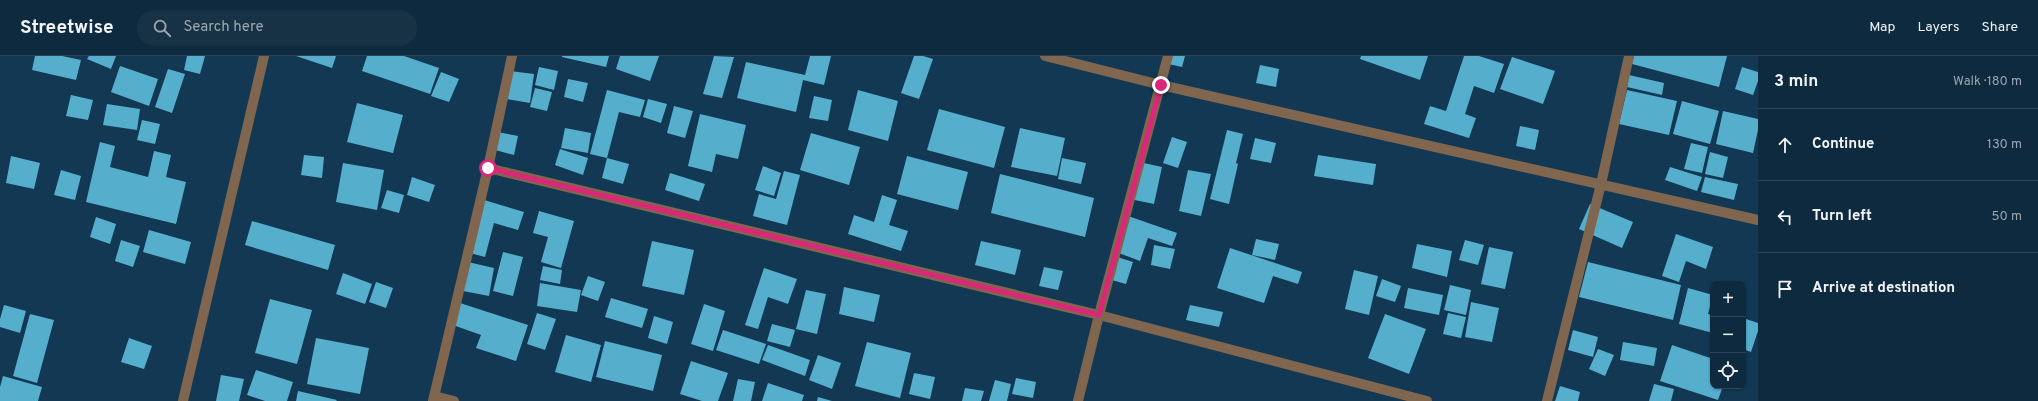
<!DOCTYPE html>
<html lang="en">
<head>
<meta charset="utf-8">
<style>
	:root { --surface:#0e2a3e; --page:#173245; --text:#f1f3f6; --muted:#9ba7b0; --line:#2e4658 }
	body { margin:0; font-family:Overpass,sans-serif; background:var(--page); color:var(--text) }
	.controls { position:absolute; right:12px; bottom:12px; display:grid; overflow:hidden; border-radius:8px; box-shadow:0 1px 3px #0004 }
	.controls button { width:36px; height:36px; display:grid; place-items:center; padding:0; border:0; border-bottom:1px solid var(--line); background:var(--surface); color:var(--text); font:20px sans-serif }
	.stop { position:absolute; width:12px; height:12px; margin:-9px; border:3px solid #db2777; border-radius:50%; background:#fff }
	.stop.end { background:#db2777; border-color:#fff; box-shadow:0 1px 4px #0008 }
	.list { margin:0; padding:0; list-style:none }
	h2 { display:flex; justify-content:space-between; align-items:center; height:52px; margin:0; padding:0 16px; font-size:17px }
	h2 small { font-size:13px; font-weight:400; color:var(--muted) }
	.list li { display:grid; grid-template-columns:26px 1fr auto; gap:12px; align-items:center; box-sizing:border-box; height:72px; padding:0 16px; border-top:1px solid var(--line) }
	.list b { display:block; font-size:15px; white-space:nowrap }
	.list em { font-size:13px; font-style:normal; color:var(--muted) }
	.icon { flex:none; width:22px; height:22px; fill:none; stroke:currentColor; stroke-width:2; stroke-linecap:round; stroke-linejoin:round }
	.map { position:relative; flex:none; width:1758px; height:345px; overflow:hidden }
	header { display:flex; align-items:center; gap:24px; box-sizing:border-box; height:56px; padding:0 20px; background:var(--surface); border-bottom:1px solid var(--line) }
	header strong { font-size:19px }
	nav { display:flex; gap:22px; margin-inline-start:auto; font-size:14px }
	.search { width:280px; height:36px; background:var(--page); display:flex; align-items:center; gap:10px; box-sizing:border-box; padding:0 14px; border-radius:22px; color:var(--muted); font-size:15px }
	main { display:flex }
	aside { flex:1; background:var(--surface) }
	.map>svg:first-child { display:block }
</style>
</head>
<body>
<header>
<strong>Streetwise</strong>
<div class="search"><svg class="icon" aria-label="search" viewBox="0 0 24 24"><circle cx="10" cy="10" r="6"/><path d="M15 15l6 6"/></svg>Search here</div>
<nav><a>Map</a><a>Layers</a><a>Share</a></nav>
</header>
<main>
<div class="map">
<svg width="1758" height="345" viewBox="0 0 1758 345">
	<rect width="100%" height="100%" fill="#123853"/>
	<!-- building -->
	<path fill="#56aecd" d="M35 0H62L81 4 76 24 32 14Z
		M89 0H116L111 13 87 3Z
		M187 0H205L200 18 184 14Z
		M296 0H336L332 12Z
		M367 0H404L439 12 430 38 362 15Z
		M562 0H609L606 11 562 1Z
		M620 0H659L650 25 616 13Z
		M714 0 734 1 722 42 703 38Z
		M810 0H831L824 29 803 24 796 56 737 42 746 6 805 19Z
		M914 0H923L933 3 919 43 901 37Z
		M1166 0H1185L1182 11 1164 7Z
		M1361 0H1428L1420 24 1360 3Z
		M1464 0H1479L1504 8 1494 37 1474 30 1465 58 1476 62 1469 82 1424 68 1430 50 1446 55Z
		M1634 0H1727L1719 31 1632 8Z
		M1512 1 1555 15 1543 48 1500 33Z
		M1260 9 1279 13 1276 31 1256 27Z
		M120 10 158 23 149 50 111 36Z
		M539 11 558 15 554 34 535 29Z
		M1742 11 1758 16V25L1753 39 1735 33Z
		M168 13 185 18 172 57 155 51Z
		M510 15 534 18 530 47 507 43Z
		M441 16 459 23 449 46 431 40Z
		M1629 19 1664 27 1662 39 1627 31Z
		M568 23 588 27 583 46 564 41Z
		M535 32 552 36 547 55 530 51Z
		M607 34 645 44 640 61 619 56 607 102 590 98Z
		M858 34 898 45 888 85 848 74Z
		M1627 34 1677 45 1669 79 1619 68Z
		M71 39 93 44 88 64 66 60Z
		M814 40 832 44 828 65 809 62Z
		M648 43 667 48 661 67 643 61Z
		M1682 45 1719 55 1710 88 1673 78Z
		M357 47 403 59 393 97 347 86Z
		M107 48 140 53 137 74 103 69Z
		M674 50 693 55 685 82 667 77Z
		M939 53 1005 71 994 112 927 94Z
		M1723 55 1758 63V74L1753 97 1716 88Z
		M700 58 746 69 738 103 716 98 712 116 688 110Z
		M142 64 160 68 155 88 137 84Z
		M1520 70 1539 74 1535 94 1516 90Z
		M565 72 591 77 588 97 561 92Z
		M1020 72 1065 82 1057 120 1011 111Z
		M1227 74 1243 78 1236 107 1238 108 1229 148 1210 143Z
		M498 76 518 80 514 99 495 94Z
		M811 77 860 91 849 129 800 114Z
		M1172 81 1187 86 1178 112 1163 107Z
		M1255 82 1276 87 1271 107 1250 103Z
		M100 86 115 90 110 111 148 121 154 95 171 99 166 121 186 126 176 168 86 146Z
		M1691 87 1708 91 1702 117 1684 113Z
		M560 93 588 102 583 119 555 109Z
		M1710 96 1728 101 1723 122 1705 118Z
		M304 99 324 101 322 122 301 119Z
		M1318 99 1376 108 1373 129 1314 120Z
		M11 100 40 107 34 133 6 127Z
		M907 100 968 116 958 154 897 138Z
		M607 102 629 108 623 128 602 122Z
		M1062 102 1086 107 1081 128 1058 123Z
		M1139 106 1162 111 1154 148 1130 143Z
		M343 107 384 114 377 154 336 146Z
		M763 110 781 117 774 140 755 134Z
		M1670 111 1702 121 1697 135 1665 124Z
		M61 114 81 120 75 144 54 139Z
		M1188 114 1211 118 1201 160 1179 155Z
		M784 115 800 119 787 169 753 160 759 138 776 143Z
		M670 117 705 128 699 145 665 134Z
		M1000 118 1094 142 1085 181 991 157Z
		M412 121 435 129 429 146 407 139Z
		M1705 121 1738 128 1734 144 1701 136Z
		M387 134 404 139 399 157 381 152Z
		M882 139 897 144 889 169 908 175 901 195 848 178 854 159 874 166Z
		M484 144 524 156 518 174 494 167 485 201 470 197Z
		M1590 148 1633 166 1622 192 1579 173Z
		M539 155 574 165 561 212 541 206 548 181 533 177Z
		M1128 160 1177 177 1172 190 1148 182 1140 205 1116 196Z
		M96 161 116 168 110 188 90 181Z
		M252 165 335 189 328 214 245 189Z
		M149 174 191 186 185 208 143 196Z
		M1676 178 1713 191 1706 213 1686 205 1679 226 1662 220Z
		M1256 183 1279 188 1275 204 1252 199Z
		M121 184 140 190 133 211 115 205Z
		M1465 184 1484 189 1478 209 1459 204Z
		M652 185 694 194 684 239 642 230Z
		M981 185 1021 194 1015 219 975 209Z
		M1417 188 1452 195 1447 221 1412 212Z
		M1154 189 1175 193 1170 213 1151 209Z
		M1489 191 1513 196 1505 233 1481 228Z
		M1230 192 1302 216 1298 228 1273 220 1264 247 1217 232Z
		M503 196 523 201 513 240 493 235Z
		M1114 200 1133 206 1126 228 1108 223Z
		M468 206 494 212 489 240 463 235Z
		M1588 206 1681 229 1673 264 1579 241Z
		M543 210 562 214 560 228 540 224Z
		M1044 211 1063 215 1058 234 1039 230Z
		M764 212 797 223 788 248 768 241 758 273 745 269Z
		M1354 214 1378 220 1369 259 1345 253Z
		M343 217 372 228 365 248 336 238Z
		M588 220 605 226 598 245 581 239Z
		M1382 223 1401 230 1395 246 1376 240Z
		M376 226 393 232 386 252 369 246Z
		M540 227 581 234 577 256 537 250Z
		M1450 229 1471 234 1466 259 1444 254Z
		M844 231 880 239 874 266 839 258Z
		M1408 232 1443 239 1439 259 1404 252Z
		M1688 232 1713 239 1708 258 1713 259V277L1679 268Z
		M806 234 826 238 817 278 796 273Z
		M611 242 648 253 642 272 605 261Z
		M270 243 312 254 297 308 255 297Z
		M1471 246 1499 252 1492 286 1465 281Z
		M460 247 528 269 516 305 476 292 481 279 453 269Z
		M704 248 725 255 713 295 691 288Z
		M4 249 26 255 20 277 0 271V263Z
		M1190 249 1223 256 1219 271 1186 264Z
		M537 257 556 263 545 294 527 288Z
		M1448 257 1466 261 1461 282 1443 278Z
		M30 258 54 264 37 327 13 320Z
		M1385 258 1426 273 1409 318 1368 302Z
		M654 260 673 266 667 288 648 282Z
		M1743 262 1758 267V275L1751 296 1743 293Z
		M772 268 795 274 790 291 767 285Z
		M723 274 766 288 759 308 716 294Z
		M1573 274 1598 281 1593 301 1568 294Z
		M566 279 601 289 591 326 555 316Z
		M129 282 152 290 144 313 121 306Z
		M316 282 369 292 360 338 307 328Z
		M605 285 662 299 653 335 596 321Z
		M867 286 911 297 900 342 855 330Z
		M1623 286 1657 292 1654 310 1620 304Z
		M768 289 810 304 805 320 762 304Z
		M1672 289 1713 303V330H1723L1718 344 1660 325Z
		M1598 293 1614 299 1605 320 1589 313Z
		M818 299 841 307 832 333 809 324Z
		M691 305 728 317 718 345H702L680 338Z
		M256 314 293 326 287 345H265L247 339Z
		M914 317 935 321 930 343 909 338Z
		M221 319 244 323 239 345H216Z
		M3 320 42 331 38 345H0V331Z
		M1016 322 1036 326 1033 342 1012 338Z
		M738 323 755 326 751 345H733Z
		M995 324 1011 328 1007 345H989Z
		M768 327 804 339 802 345H762Z
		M1654 328 1674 333 1671 345H1649Z
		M1560 330 1580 336 1578 345H1555Z
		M965 332 984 335 981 345H962Z
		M298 335 337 344 336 345H296Z
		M818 341 832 345H817Z"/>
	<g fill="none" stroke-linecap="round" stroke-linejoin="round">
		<!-- minor -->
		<path stroke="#80664e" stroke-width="10" d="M1045 0 1161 29 1758 164
			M488 112 1099 259 1427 345
			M434 340 454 345
			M183 345 264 0
			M433 345 488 112 512 0
			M1078 345 1099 259 1168 0
			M1547 345 1601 128 1629 0"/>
	</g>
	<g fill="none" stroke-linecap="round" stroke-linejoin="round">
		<!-- route -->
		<path stroke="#db2777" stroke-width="5" d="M488 112 1099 259 1161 29"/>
	</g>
</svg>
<div class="controls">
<button>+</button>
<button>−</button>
<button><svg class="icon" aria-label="locate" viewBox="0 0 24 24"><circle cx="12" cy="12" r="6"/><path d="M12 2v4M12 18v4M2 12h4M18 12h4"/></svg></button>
</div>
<div class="stop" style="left:488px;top:112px"></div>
<div class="stop end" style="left:1161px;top:29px"></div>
</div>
<aside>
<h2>3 min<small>Walk · 180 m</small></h2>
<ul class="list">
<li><svg class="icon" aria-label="ahead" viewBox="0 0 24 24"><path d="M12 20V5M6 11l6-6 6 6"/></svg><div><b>Continue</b></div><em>130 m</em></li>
<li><svg class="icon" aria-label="left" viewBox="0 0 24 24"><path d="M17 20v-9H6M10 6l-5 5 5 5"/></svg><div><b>Turn left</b></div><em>50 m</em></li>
<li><svg class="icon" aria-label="arrive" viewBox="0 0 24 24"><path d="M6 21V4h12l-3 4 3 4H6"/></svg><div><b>Arrive at destination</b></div></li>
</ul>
</aside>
</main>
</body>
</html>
